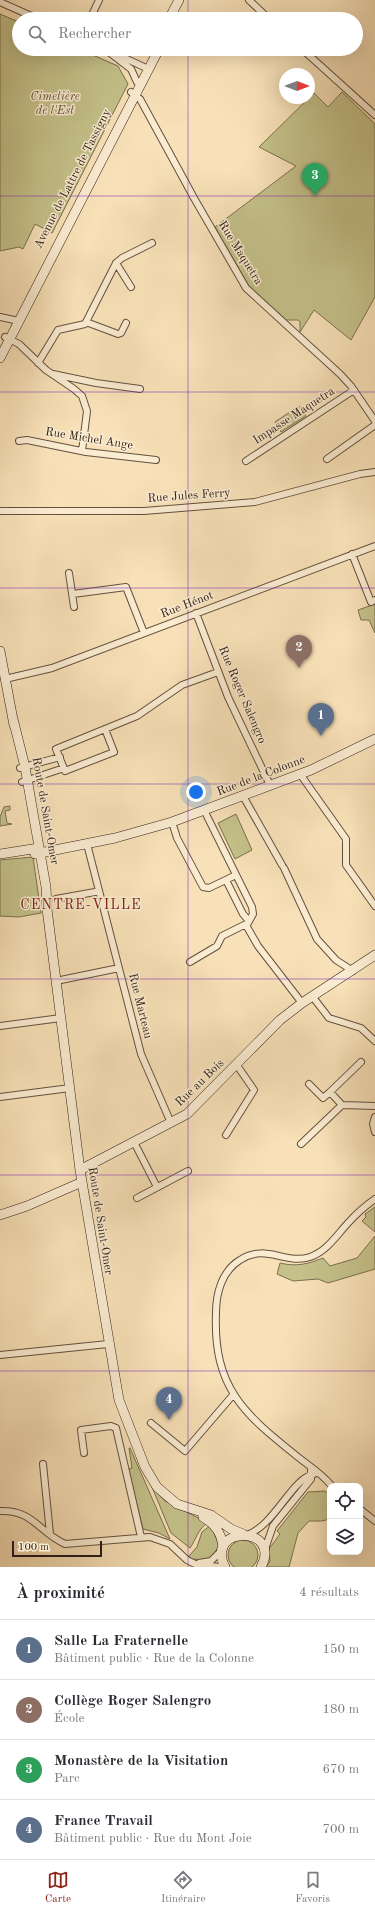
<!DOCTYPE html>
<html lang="fr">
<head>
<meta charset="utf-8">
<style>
	:root { --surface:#fff; --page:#f2f2f3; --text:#2b2b33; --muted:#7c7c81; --line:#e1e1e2; --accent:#8f2418 }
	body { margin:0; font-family:"Old Standard TT",serif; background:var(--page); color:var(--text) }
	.controls { position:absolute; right:12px; bottom:12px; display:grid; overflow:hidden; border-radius:8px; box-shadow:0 4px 16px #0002 }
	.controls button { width:36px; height:36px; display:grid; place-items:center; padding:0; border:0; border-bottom:1px solid var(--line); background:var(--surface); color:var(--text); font:20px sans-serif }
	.compass { position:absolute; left:279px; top:68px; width:36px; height:36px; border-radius:50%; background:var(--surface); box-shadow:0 4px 16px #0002; rotate:90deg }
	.scale { position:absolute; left:12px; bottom:10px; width:90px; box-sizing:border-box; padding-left:4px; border:2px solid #322017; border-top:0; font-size:11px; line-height:14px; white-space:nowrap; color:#322017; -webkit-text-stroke:3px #faecd1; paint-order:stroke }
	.you { position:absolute; left:196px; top:792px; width:14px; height:14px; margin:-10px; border:3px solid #fff; border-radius:50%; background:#1a73e8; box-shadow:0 0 0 6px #1a73e833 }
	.badge { display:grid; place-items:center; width:26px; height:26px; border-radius:50%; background:var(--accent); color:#fff; font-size:13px; font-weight:700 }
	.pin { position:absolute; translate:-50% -33px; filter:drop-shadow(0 1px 2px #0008) }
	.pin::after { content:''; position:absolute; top:21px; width:14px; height:12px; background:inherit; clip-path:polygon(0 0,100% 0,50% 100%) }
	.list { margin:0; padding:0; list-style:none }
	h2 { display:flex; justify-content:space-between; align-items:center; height:52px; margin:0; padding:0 16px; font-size:17px }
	h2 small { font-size:13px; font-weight:400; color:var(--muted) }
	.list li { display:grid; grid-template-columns:26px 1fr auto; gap:12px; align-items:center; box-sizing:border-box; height:60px; padding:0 16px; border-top:1px solid var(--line) }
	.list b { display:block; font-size:15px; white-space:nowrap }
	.list p { margin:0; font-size:13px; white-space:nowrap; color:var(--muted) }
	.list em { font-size:13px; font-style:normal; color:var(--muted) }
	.icon { flex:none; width:22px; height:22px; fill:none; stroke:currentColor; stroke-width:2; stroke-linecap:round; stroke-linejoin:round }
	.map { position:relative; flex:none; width:375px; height:1567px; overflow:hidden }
	.search { position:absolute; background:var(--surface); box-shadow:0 4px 16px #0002; left:12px; right:12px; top:12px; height:44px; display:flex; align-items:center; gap:10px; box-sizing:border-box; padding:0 14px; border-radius:22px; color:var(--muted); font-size:15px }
	.sheet { height:292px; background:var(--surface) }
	nav { display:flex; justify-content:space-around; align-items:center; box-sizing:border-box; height:56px; border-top:1px solid var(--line); background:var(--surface); font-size:11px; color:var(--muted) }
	nav a { display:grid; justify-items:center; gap:2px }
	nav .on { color:var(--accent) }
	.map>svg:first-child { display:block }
</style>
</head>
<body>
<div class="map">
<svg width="375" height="1567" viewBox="0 0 375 1567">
	<rect width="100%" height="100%" fill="#f8e1b8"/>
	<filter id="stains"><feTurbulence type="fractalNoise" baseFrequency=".005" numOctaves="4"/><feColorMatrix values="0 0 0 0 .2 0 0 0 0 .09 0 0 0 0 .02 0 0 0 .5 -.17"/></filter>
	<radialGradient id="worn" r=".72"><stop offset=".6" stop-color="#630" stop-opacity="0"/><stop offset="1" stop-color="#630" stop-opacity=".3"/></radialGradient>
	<!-- green -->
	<path fill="#c4c18a" stroke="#7b7050" d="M0 14 19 22V49H79L118 66 128 84 52 233 35 224 23 249 19 247 0 251Z
		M342 92 375 124V297L351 340 314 310 300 332V322L298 320H286L249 286 215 227 296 166 259 147 314 93 328 107Z
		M299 406 306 416 281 432 275 422Z
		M375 604V633L369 620H361L358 610Z
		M10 806V810L5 811 7 823 12 824 0 826V817L4 807Z
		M236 814 252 850 235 859 218 823Z
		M33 857 41 913 19 917 0 916V860Z
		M375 1207V1232L362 1221 366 1217 365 1214Z
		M375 1236V1269L328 1283 318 1279 293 1281 277 1274 280 1263C296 1267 308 1264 323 1258L330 1266 357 1258Z
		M129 1448H130L170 1539 159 1533 143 1529 128 1469 132 1468Z
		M152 1487 165 1501 208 1523C198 1528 196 1540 190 1548L171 1533Z
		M325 1491 330 1495V1519L322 1521H309L298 1533 289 1567H266L270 1561 269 1549 280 1534 277 1531 308 1492Z
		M211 1525 219 1546 211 1558 205 1560 192 1559 189 1556 197 1547 202 1532Z
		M228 1555a15 15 0 1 1 30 0a15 15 0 1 1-30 0Z"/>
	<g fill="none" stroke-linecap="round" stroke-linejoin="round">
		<defs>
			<path id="street" d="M249 0 269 19
				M0 2 38 19
				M90 19 99 0
				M105 49 131 69 137 82
				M302 49 375 115
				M112 52 144 67
				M131 92 140 99 194 198 246 288 340 374 351 386 375 421
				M116 263 131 287
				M0 317 19 321
				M86 322 118 334 121 333 126 323
				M5 337 19 344 46 370 74 389 82 396 87 411 82 451
				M38 363 58 330 85 324 116 263 122 258 152 243
				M53 374 96 383 140 389
				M19 441 27 440 86 452 156 460
				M327 459 375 425
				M246 461 354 390
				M0 511H144L255 502 360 474 375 472
				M352 554 371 602 375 600
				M69 573 74 607
				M73 594 126 587 144 633
				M196 613 228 697 270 785
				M5 679 52 668 375 546
				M105 729 114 752 65 771 56 749Z
				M105 729 137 716 182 685 218 672
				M20 768 60 757
				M300 774 346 839V865L375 906
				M22 782 64 768
				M243 796 282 865
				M172 822 177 838 203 887 209 888 236 875
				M87 844 141 1054 171 1123
				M284 868 317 939 336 960 353 971
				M226 880 243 914 249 921
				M56 899 95 892
				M246 925 258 946 302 1003
				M190 962 217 946 222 936 248 923 253 914 252 907 204 810
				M56 981 119 968
				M312 996 329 1018 361 1028 375 1041
				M0 1026 61 1018
				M309 1084 323 1098 330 1092 342 1105
				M330 1092 361 1062
				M0 1097 70 1088
				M375 1132 373 1124 375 1117
				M226 1135 254 1090 236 1064
				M134 1142 157 1187
				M301 1144 342 1105 375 1106
				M137 1198 188 1171
				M0 1355 108 1344
				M151 1423 185 1451 233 1395
				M84 1453 81 1430 111 1426 116 1428 141 1537
				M43 1464 50 1534
				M330 1484C321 1473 309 1466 298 1457 244 1414 213 1388 216 1313 216 1293 222 1271 240 1260 266 1243 285 1265 310 1257 327 1251 336 1236 348 1223 356 1214 365 1206 375 1199
				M360 1509 375 1521
				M0 1511C34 1510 38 1532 65 1544L150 1537 170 1544 187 1560 195 1564 219 1567
				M247 1535C275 1525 292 1478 314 1474
				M265 1549 273 1526 311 1479V1468
				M199 1563 211 1561 222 1550"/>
			<path id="secondary" d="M169 19 179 0
				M0 358 159 49
				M0 651 14 725
				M13 719 25 767 46 887 47 909 80 1170 119 1400 145 1467 157 1487 177 1504 211 1515 231 1529 243 1534
				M0 854 39 848
				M35 854 115 838 172 822 311 770 375 739
				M80 1170 187 1114 280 1020 302 1003 375 955
				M0 1215 27 1206 82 1182
				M203 1517C215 1524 222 1533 223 1548
				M225 1567C204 1525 283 1525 261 1567"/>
		</defs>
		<!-- street casing -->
		<use href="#street" stroke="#64503f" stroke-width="8"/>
		<!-- secondary casing -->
		<use href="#secondary" stroke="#322017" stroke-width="10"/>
		<!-- street -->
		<use href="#street" stroke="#faecd1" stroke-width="6"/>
		<!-- secondary -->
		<use href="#secondary" stroke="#faecd1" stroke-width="9"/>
	</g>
	<!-- grid -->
	<path fill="none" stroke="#7b2cbf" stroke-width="1" stroke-opacity="0.55" d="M188 0V19M188 49V1567M0 196H375M0 392H375M0 588H375M0 784H375M0 979H375M0 1175H375M0 1371H375"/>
	<g text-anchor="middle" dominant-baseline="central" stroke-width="3" stroke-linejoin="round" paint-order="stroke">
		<!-- park labels -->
		<g font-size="12" font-style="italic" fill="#5e503a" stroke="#faecd1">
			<text x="55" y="97">Cimetière<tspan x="55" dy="14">de l'Est</tspan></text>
		</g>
		<!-- street labels -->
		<g font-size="12" fill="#322017" stroke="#faecd1">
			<text transform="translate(73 179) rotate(-63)">Avenue de Lattre de Tassigny</text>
			<text transform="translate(240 253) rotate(58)">Rue Maquetra</text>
			<text transform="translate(294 416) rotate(-33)">Impasse Maquetra</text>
			<text transform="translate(89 439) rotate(9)">Rue Michel Ange</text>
			<text transform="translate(189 496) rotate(-4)">Rue Jules Ferry</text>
			<text transform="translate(187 605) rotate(-21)">Rue Hénot</text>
			<text transform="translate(242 695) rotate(67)">Rue Roger Salengro</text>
			<text transform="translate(261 776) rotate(-21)">Rue de la Colonne</text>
			<text transform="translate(45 811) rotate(80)">Route de Saint-Omer</text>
			<text transform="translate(140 1006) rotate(76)">Rue Marteau</text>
			<text transform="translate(200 1083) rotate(-44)">Rue au Bois</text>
			<text transform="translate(100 1221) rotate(81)">Route de Saint-Omer</text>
		</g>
		<!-- quarter labels -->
		<g font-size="14" letter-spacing="1" fill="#7a1f14" stroke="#faecd1">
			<text x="81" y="905">CENTRE-VILLE</text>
		</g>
	</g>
	<rect width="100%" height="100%" filter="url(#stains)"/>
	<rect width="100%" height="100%" fill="url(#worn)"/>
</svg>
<div class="controls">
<button><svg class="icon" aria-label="locate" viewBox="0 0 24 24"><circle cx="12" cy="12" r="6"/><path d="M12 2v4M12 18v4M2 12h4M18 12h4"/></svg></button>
<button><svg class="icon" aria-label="layers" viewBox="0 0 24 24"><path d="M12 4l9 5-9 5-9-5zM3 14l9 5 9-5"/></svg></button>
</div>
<svg class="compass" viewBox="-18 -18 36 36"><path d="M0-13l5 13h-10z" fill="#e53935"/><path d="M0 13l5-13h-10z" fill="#7c7c81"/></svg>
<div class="scale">100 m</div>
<div class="you"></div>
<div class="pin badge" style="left:321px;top:736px;background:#5c6f8a">1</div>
<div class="pin badge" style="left:299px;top:668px;background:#8d6e63">2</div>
<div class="pin badge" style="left:315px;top:196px;background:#2e9e5b">3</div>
<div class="pin badge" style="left:169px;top:1420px;background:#5c6f8a">4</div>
<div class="search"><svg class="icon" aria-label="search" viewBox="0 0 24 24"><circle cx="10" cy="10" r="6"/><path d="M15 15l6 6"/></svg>Rechercher</div>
</div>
<section class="sheet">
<h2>À proximité<small>4 résultats</small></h2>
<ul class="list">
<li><span class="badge" style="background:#5c6f8a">1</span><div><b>Salle La Fraternelle</b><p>Bâtiment public · Rue de la Colonne</p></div><em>150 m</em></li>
<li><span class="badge" style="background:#8d6e63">2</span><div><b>Collège Roger Salengro</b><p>École</p></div><em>180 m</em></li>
<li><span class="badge" style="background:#2e9e5b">3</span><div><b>Monastère de la Visitation</b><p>Parc</p></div><em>670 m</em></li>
<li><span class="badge" style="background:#5c6f8a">4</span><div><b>France Travail</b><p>Bâtiment public · Rue du Mont Joie</p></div><em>700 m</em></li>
</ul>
</section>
<nav>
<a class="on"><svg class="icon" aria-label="map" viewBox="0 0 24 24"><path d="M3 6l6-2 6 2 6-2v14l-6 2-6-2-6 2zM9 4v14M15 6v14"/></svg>Carte</a>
<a><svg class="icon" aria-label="directions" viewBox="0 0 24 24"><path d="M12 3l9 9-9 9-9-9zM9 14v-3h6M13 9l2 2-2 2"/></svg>Itinéraire</a>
<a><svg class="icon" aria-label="saved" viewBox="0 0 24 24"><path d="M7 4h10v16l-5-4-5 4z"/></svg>Favoris</a>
</nav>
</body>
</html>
